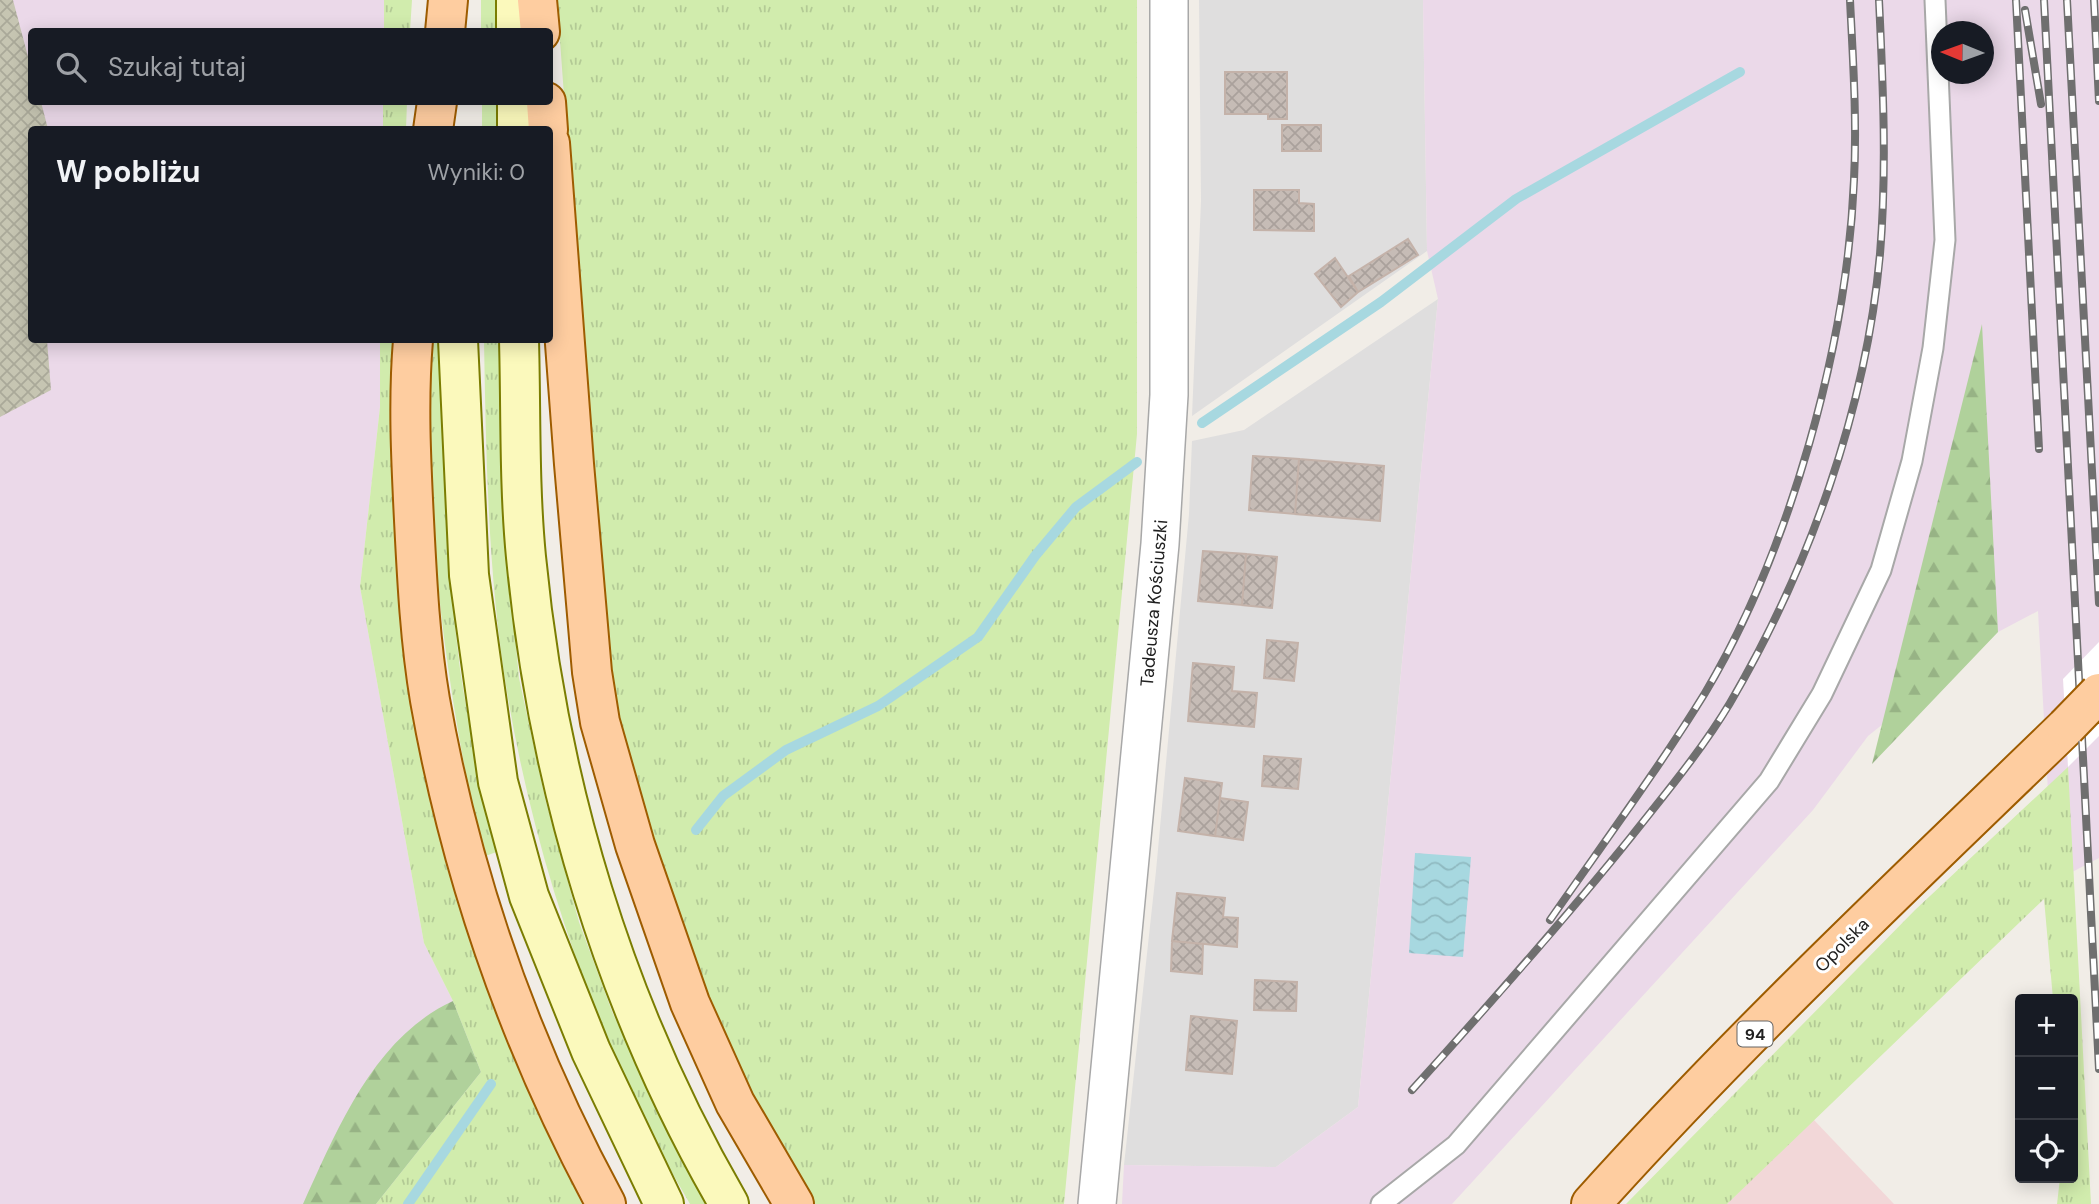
<!DOCTYPE html>
<html lang="pl">
<head>
<meta charset="utf-8">
<style>
	:root { --surface:#171b24; --page:#242831; --text:#f1f3f6; --muted:#9ea1a6; --line:#363941 }
	body { margin:0; font-family:"DM Sans",sans-serif; background:var(--page); color:var(--text) }
	.controls { position:absolute; right:21px; bottom:21px; display:grid; overflow:hidden; border-radius:7px; box-shadow:0 4px 18px #0003 }
	.controls button { width:63px; height:63px; display:grid; place-items:center; padding:0; border:0; border-bottom:2px solid var(--line); background:var(--surface); color:var(--text); font:35px sans-serif }
	.compass { position:absolute; left:1931px; top:21px; width:63px; height:63px; border-radius:50%; background:var(--surface); box-shadow:0 4px 18px #0003; rotate:271deg }
	.list { margin:0; padding:0; list-style:none }
	h2 { display:flex; justify-content:space-between; align-items:center; height:91px; margin:0; padding:0 28px; font-size:30px }
	h2 small { font-size:23px; font-weight:400; color:var(--muted) }
	.icon { flex:none; width:38px; height:38px; fill:none; stroke:currentColor; stroke-width:2; stroke-linecap:round; stroke-linejoin:round }
	.map { position:relative; flex:none; width:2099px; height:1204px; overflow:hidden }
	.search { position:absolute; background:var(--surface); box-shadow:0 4px 18px #0003; left:28px; top:28px; width:525px; height:77px; display:flex; align-items:center; gap:18px; box-sizing:border-box; padding:0 24px; border-radius:7px; color:var(--muted); font-size:26px }
	.panel { position:absolute; background:var(--surface); box-shadow:0 4px 18px #0003; left:28px; top:126px; width:525px; height:217px; border-radius:7px }
	.map>svg:first-child { display:block }
</style>
</head>
<body>
<div class="map">
<svg width="2099" height="1204" viewBox="0 0 2099 1204">
	<defs>
		<pattern id="construction-cross-hatch" width="8" height="8" patternUnits="userSpaceOnUse" patternTransform="scale(1.75)"><rect width="8" height="8" fill="#c6c5b2"/><path d="M0 0l8 8M0 8l8-8" fill="none" stroke="#aaa999"/></pattern>
		<pattern id="grass-tufts" width="24" height="20" patternUnits="userSpaceOnUse" patternTransform="scale(1.75)"><rect width="24" height="20" fill="#d1ecad"/><path d="M3 7l-1-3M5 7V3M7 7l1-3M15 17l-1-3M17 17v-4M19 17l1-3" fill="none" stroke="#b3ca95"/></pattern>
		<pattern id="forest-firs" width="22" height="20" patternUnits="userSpaceOnUse" patternTransform="scale(1.75)"><rect width="22" height="20" fill="#b0d19b"/><path d="M5 1l3.5 6h-7zM16 11l3.5 6h-7z" fill="#97b385"/></pattern>
		<pattern id="water-waves" width="16" height="10" patternUnits="userSpaceOnUse" patternTransform="scale(1.75)"><rect width="16" height="10" fill="#a7d8e0"/><path d="M0 5q4-4 8 0t8 0" fill="none" stroke="#8fb9c0"/></pattern>
		<pattern id="building-cross-hatch" width="8" height="8" patternUnits="userSpaceOnUse" patternTransform="scale(1.75)"><rect width="8" height="8" fill="#c6bcb6"/><path d="M0 0l8 8M0 8l8-8" fill="none" stroke="#aaa19c"/></pattern>
	</defs>
	<rect width="100%" height="100%" fill="#f1ede7"/>
	<!-- residential -->
	<path fill="#dfdede" d="M1199 0H1423L1427 251 1192 416 1201 201Z
		M1438 299 1358 1107 1276 1167 1124 1165 1156 871 1189 514 1192 441 1244 430Z"/>
	<!-- commercial -->
	<path fill="#f2d7d8" d="M1813 1119 1894 1204H1727Z"/>
	<!-- industrial -->
	<path fill="#ebd9e9" fill-rule="evenodd" d="M0 0H384V31L32 32V102H383V129L32 130V340H380V407L360 587 424 943 453 1001 376 1204H0Z
		M1423 0H2099V858L2053 882 2038 611 1998 632 1868 736 1813 810 1452 1204H1122L1124 1165 1276 1167 1358 1107 1438 299 1427 251ZM1941 32H1983V74H1941Z"/>
	<!-- construction -->
	<path fill="url(#construction-cross-hatch)" d="M0 0H13L31 68 32 102H41L48 129 32 130V340H47L51 390 0 417Z"/>
	<!-- grass -->
	<path fill="url(#grass-tufts)" d="M384 0H412L410 31H384Z
		M481 0H495L496 31H481Z
		M557 0H1137V434L1064 1204H812L710 1018 648 838 617 709 599 572Z
		M383 102H407L406 129H383Z
		M482 102H496V129H482Z
		M380 340H401L437 808 474 953 521 1076 582 1204H376L481 1072 453 1001 424 943 360 587 380 407Z
		M430 340H439C443 450 446 559 460 669 469 731 484 791 499 851L483 857C445 686 423 515 430 340Z
		M484 340H500L505 527 519 678 545 798 579 922 613 1014 708 1204H690C600 1051 538 873 508 698 488 581 486 459 484 340Z
		M2068 767 2091 1204H2057L2060 1178H2073V999H2053L2044 899 1727 1204H1626L1915 910Z"/>
	<!-- forest -->
	<path fill="url(#forest-firs)" d="M1982 324 1998 632 1872 764Z
		M453 1001 481 1072 376 1204H303C337 1130 374 1037 453 1001Z"/>
	<!-- water -->
	<path fill="url(#water-waves)" d="M1415 853 1471 857 1463 957 1409 953Z"/>
	<!-- pier -->
	<path fill="#fff" d="M2099 642V736L2068 767 2063 679Z"/>
	<g fill="none" stroke-linecap="round" stroke-linejoin="round">
		<!-- stream -->
		<path stroke="#a7d8e0" stroke-width="10" d="M1202 423 1381 302 1516 199 1740 72
			M696 830 723 796 786 750 878 706 978 637 1035 556 1076 507 1137 462
			M408 1204 491 1084"/>
	</g>
	<!-- building -->
	<path fill="url(#building-cross-hatch)" stroke="#c4b2a9" stroke-width="2" d="M1225 72H1287V119H1268V114H1225Z
		M1282 125H1321V151H1282Z
		M1254 190H1299V203L1314 204V231L1254 230Z
		M1408 239 1418 255 1358 292 1349 276Z
		M1335 258 1358 292 1341 307 1315 274Z
		M1253 456 1299 459 1295 514 1249 510Z
		M1299 459 1384 466 1380 521 1295 514Z
		M1203 551 1246 554 1242 605 1198 601Z
		M1246 554 1277 557 1272 608 1242 605Z
		M1267 640 1298 643 1294 681 1264 678Z
		M1193 663 1234 667 1232 691 1257 693 1254 727 1188 721Z
		M1264 756 1301 759 1298 789 1262 786Z
		M1185 778 1222 783 1215 836 1178 831Z
		M1220 798 1248 802 1243 840 1215 836Z
		M1177 893 1225 898 1223 917 1238 918 1237 947 1172 941Z
		M1172 941 1203 944 1202 974 1171 971Z
		M1255 980 1297 982 1296 1011 1254 1010Z
		M1191 1016 1237 1021 1232 1074 1186 1070Z"/>
	<g fill="none" stroke-linecap="round" stroke-linejoin="round">
		<defs>
			<path id="lane" d="M1381 1204 1456 1145 1769 781 1822 694 1881 570 1912 461 1933 348 1945 240 1935 0"/>
			<path id="street" d="M1097 1204 1160 544 1169 395V0"/>
			<path id="secondary" d="M516 0V32
				M517 102V130
				M458 340 469 575 498 782 529 896 591 1051 664 1204
				M519 340C521 412 519 485 526 557 548 784 614 1006 729 1204"/>
			<path id="primary" d="M537 0 540 32
				M445 32 448 0
				M546 102 548 130
				M433 130 437 102
				M550 143 574 464 592 672 600 722 635 845 690 1003 735 1103 794 1204
				M413 340C408 400 411 460 414 520 417 579 420 641 430 700 461 876 521 1047 606 1204
				M1591 1204C1741 1037 1905 883 2066 727"/>
		</defs>
		<!-- lane casing -->
		<use href="#lane" stroke="#a8a8a8" stroke-width="23"/>
		<!-- street casing -->
		<use href="#street" stroke="#a8a8a8" stroke-width="40"/>
		<!-- secondary casing -->
		<use href="#secondary" stroke="#7b7d02" stroke-width="42"/>
		<!-- primary casing -->
		<use href="#primary" stroke="#9e5c00" stroke-width="42"/>
		<!-- lane -->
		<use href="#lane" stroke="#fff" stroke-width="19"/>
		<!-- street -->
		<use href="#street" stroke="#fff" stroke-width="37"/>
		<!-- secondary -->
		<use href="#secondary" stroke="#fbf9bc" stroke-width="38"/>
		<!-- primary -->
		<use href="#primary" stroke="#fecda0" stroke-width="38"/>
		<defs>
			<path id="rail" d="M2016 0 2039 449
				M2044 0 2099 1069
				M2067 0 2099 603
				M2094 0 2099 101
				M2025 10 2041 104
				M1550 920C1602 845 1657 771 1705 693 1790 550 1847 346 1854 180 1857 120 1853 60 1850 0
				M1412 1090C1487 1007 1561 924 1631 837 1665 794 1702 750 1730 703 1809 568 1866 410 1880 254 1887 169 1883 85 1879 0"/>
		</defs>
		<!-- rail casing -->
		<use href="#rail" stroke="#6f6f6f" stroke-width="8"/>
		<!-- rail -->
		<use href="#rail" stroke="#fff" stroke-width="5" stroke-dasharray="16" stroke-linecap="butt"/>
		<defs>
			<path id="primary-bridge" d="M2066 727 2099 693"/>
		</defs>
		<!-- primary-bridge casing -->
		<use href="#primary-bridge" stroke="#9e5c00" stroke-width="42" stroke-linecap="butt"/>
		<!-- primary-bridge -->
		<use href="#primary-bridge" stroke="#fecda0" stroke-width="38"/>
	</g>
	<g text-anchor="middle" dominant-baseline="central" stroke-width="6" stroke-linejoin="round" paint-order="stroke">
		<!-- shield labels -->
		<rect fill="#fff" stroke="#646464" stroke-width="2" x="1737.5" y="1021.5" width="35" height="25" rx="5"/>
		<g font-size="16" font-weight="bold" fill="#212121">
			<text x="1755" y="1034">94</text>
		</g>
		<!-- street labels -->
		<g font-size="18" fill="#212121" stroke="#fff">
			<text transform="translate(1154 603) rotate(-85)">Tadeusza Kościuszki</text>
			<text transform="translate(1842 945) rotate(-45)">Opolska</text>
		</g>
	</g>
</svg>
<div class="controls">
<button>+</button>
<button>−</button>
<button><svg class="icon" aria-label="locate" viewBox="0 0 24 24"><circle cx="12" cy="12" r="6"/><path d="M12 2v4M12 18v4M2 12h4M18 12h4"/></svg></button>
</div>
<svg class="compass" viewBox="-18 -18 36 36"><path d="M0-13l5 13h-10z" fill="#e53935"/><path d="M0 13l5-13h-10z" fill="#9ea1a6"/></svg>
<div class="search"><svg class="icon" aria-label="search" viewBox="0 0 24 24"><circle cx="10" cy="10" r="6"/><path d="M15 15l6 6"/></svg>Szukaj tutaj</div>
<section class="panel">
<h2>W pobliżu<small>Wyniki: 0</small></h2>
<ul class="list">
</ul>
</section>
</div>
</body>
</html>
